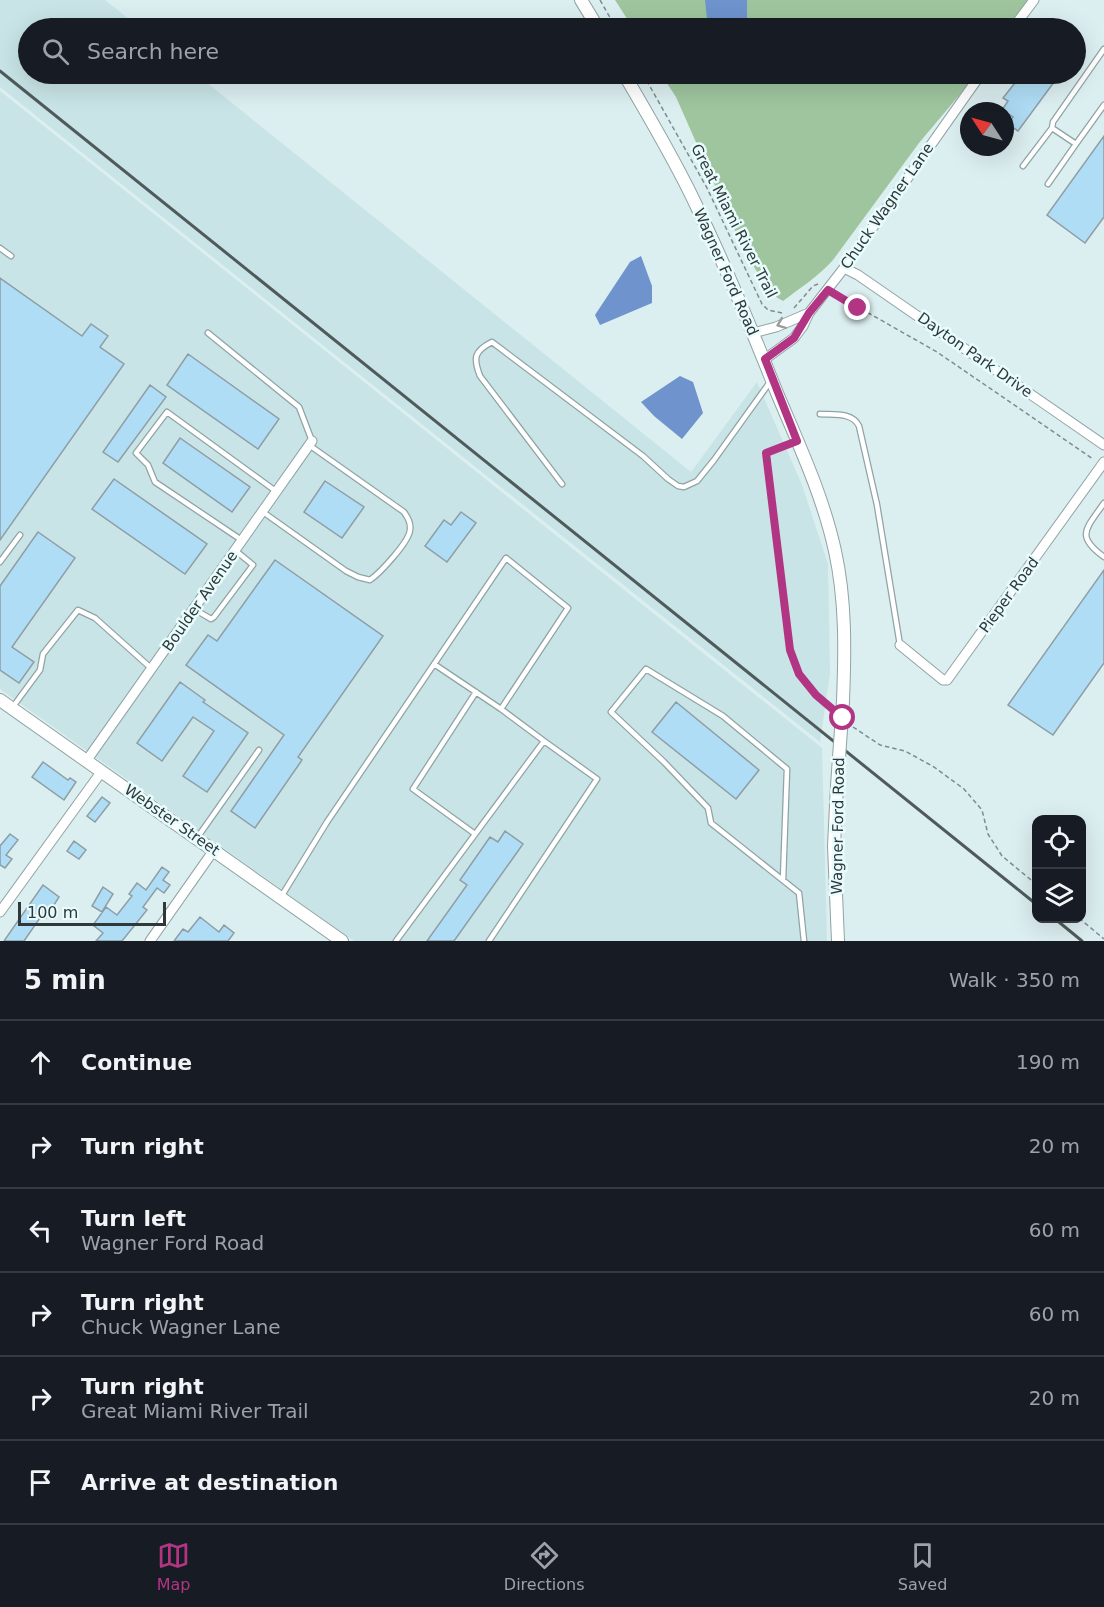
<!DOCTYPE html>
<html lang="en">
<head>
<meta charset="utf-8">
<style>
	:root { --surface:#171b24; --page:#20242c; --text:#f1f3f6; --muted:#9ea1a6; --line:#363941; --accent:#b23584 }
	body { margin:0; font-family:"DejaVu Sans",sans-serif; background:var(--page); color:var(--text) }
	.controls { position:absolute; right:18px; bottom:18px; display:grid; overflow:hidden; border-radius:12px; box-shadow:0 6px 24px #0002 }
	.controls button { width:54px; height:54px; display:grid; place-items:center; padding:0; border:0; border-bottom:2px solid var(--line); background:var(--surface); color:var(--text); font:30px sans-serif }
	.compass { position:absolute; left:960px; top:102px; width:54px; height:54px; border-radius:50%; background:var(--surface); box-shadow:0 6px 24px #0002; rotate:306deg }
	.scale { position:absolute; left:18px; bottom:15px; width:148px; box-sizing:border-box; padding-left:6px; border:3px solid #313839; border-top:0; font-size:16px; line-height:21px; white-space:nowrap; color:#313839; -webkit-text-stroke:4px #e8fcfd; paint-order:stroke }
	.stop { position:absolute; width:18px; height:18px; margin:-14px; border:4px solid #b23584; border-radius:50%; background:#fff }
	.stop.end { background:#b23584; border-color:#fff; box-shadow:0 2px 6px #0008 }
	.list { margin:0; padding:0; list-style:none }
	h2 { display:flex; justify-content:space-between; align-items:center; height:78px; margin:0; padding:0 24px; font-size:26px }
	h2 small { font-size:20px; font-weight:400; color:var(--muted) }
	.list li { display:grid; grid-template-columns:39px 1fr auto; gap:18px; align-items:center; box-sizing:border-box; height:84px; padding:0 24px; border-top:2px solid var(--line) }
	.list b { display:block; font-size:22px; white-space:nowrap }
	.list p { margin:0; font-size:20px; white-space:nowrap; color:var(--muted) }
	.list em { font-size:20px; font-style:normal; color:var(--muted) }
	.icon { flex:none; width:33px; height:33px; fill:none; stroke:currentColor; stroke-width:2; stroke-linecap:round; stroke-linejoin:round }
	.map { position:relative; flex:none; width:1104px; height:941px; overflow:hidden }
	.search { position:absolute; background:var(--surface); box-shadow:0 6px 24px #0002; left:18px; right:18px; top:18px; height:66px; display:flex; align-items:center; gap:15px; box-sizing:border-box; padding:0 21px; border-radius:33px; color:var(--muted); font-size:22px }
	.sheet { height:582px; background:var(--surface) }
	nav { display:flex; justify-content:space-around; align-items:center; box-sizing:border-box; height:84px; border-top:2px solid var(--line); background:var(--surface); font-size:16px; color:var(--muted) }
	nav a { display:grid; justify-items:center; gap:3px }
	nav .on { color:var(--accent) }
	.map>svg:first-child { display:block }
</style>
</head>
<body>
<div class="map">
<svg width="1104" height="941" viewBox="0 0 1104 941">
	<rect width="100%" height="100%" fill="#dbeef0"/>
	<!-- built -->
	<path fill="#c8e4e6" d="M0 0H105L140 28H28V74H196L691 472 757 382 802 485 828 564 830 673 820 742 0 87Z
		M0 91 822 748 827 941H354L0 689Z"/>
	<!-- green -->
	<path fill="#9fc59e" d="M615 0H1034L1013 28H633Z
		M661 74H977L919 143 833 260C819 276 800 288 783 301L771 294 744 251 676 97Z"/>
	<!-- water -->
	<path fill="#6e93cd" d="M705 0H747V28H708Z
		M641 256 652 286V303L600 325 595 315 630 262Z
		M680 376 693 382 703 413 682 439 654 416 641 402Z"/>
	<!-- building -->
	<path fill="#afddf5" stroke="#8e9da5" stroke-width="1.5" d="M1022 74H1060L1018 131 1008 124 1013 117 1002 110 1008 101 1003 98Z
		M1104 136V217L1085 243 1047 215Z
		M0 278 82 336 91 324 108 336 100 347 124 364 0 540Z
		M188 354 279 419 258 449 167 385Z
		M150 385 166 397 118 462 103 452Z
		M180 438 250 487 232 512 163 463Z
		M114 479 207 544 185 574 92 509Z
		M325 481 364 507 342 538 304 512Z
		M461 512 476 523 447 562 425 546 444 520 451 525Z
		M38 532 75 558 12 647 34 662 19 683 0 670V586Z
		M275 560 383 636 298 757 302 760 255 828 231 811 284 735 186 665 208 635 217 641Z
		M1104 570V663L1053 735 1008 705Z
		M180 682 205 700 203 702 248 733 207 792 183 776 214 731 193 717 162 761 137 743Z
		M676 702 759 770 736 799 652 732Z
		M43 762 68 780 70 778 76 782 64 800 32 777Z
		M102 797 110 803 95 822 87 816Z
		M505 831 523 844 454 941H427L467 885 460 880 490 837 498 842Z
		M10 834 18 840 6 855 12 859 5 868 0 865V846Z
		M74 841 86 850 79 859 67 851Z
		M162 867 169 872 163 880 170 885 164 893 157 888 143 907 147 910 122 941H96L103 933 93 925 106 907 117 915 132 896 129 894 137 883 146 890Z
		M43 885 59 897 46 918 42 915 24 941H4Z
		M103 887 113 894 102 912 92 906Z
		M200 917 219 932 224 925 234 933 228 941H174L183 929 188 932Z"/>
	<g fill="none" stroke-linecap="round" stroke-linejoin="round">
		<defs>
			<path id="lane" d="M1104 49 1053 122 1052 128 1076 144 1104 105
				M1023 166 1052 128
				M1048 184 1076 144
				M0 248 11 256
				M208 333 299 407 312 441
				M820 414C834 415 852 412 859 426L877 505 900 645
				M562 484 480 376C473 358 474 351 492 342L643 456 668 479 678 486 684 487 697 481 714 460 770 382
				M1104 503C1086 529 1075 536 1104 557
				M263 512 346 571 358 577 370 580C380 573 409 542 410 530 411 523 408 518 404 512L309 445
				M243 541 155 482 148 465 136 453 167 412 277 492
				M0 562 20 535
				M194 609 211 619 214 617 253 565 236 551
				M12 708 40 670 43 654 78 610 95 618 152 669
				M501 709 544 741
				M475 834 413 789 476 692
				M197 838 259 750
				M783 880 787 769 723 716 646 669 611 712 664 762 708 808 711 823 799 893 804 941
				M281 897 327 822 506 558 568 608 501 709 434 664
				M396 941 544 741 597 779 489 941"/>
			<path id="street" d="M1013 28 1034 0
				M844 268 858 275 1104 445
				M753 333 776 327 809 313
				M765 359 794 338 803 326 809 313 844 268 981 74
				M900 645 943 680H947L1104 462
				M87 760 312 441
				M0 912 102 771
				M150 941 214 850"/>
			<path id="secondary" d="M581 0 598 28
				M624 74C649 117 675 160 696 205 726 267 752 330 777 393 799 445 823 496 835 551 846 601 845 651 843 701
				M0 700 342 941
				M837 786 834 846 838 941"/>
		</defs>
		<!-- lane casing -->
		<use href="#lane" stroke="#91a3a4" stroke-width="7"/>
		<!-- street casing -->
		<use href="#street" stroke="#91a3a4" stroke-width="11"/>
		<!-- secondary casing -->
		<use href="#secondary" stroke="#91a3a4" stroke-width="14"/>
		<!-- path -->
		<path stroke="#7f8c8d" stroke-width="1.5" stroke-dasharray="4.5 3" stroke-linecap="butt" d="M600 0 616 28
			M643 74 707 188 762 304 768 310 782 313
			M835 294 937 352 1093 459
			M794 308 813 286 818 284
			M786 445 766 453 790 650C801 678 808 688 831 708
			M853 727 880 745 905 751 934 767 964 789 982 810 988 834 1002 856 1036 884
			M1079 918 1104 939"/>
		<!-- lane -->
		<use href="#lane" stroke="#fff" stroke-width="4.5"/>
		<!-- street -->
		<use href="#street" stroke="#fff" stroke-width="9"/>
		<!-- secondary -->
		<use href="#secondary" stroke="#fff" stroke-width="12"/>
		<!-- rail -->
		<path stroke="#505a5b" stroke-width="3" d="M0 71 1036 904
			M1054 918 1082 941"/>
		<defs>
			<path id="secondary-bridge" d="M837 786 843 701"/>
		</defs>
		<!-- secondary-bridge casing -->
		<use href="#secondary-bridge" stroke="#91a3a4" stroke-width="14" stroke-linecap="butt"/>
		<!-- secondary-bridge -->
		<use href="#secondary-bridge" stroke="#fff" stroke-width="12"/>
	</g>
	<!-- one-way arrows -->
	<defs><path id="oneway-chevron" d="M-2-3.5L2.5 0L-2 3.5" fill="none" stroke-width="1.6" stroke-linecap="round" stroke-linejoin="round" transform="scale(1.5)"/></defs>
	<use stroke="#989c9c" href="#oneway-chevron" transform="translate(781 324) rotate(159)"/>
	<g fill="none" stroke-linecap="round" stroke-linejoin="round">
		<!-- route -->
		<path stroke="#b23584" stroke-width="8" d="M843 718 816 695 799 674 790 650 766 453 797 441 765 359 794 338 809 313 828 290 858 308"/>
	</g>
	<g text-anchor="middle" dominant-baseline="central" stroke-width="5" stroke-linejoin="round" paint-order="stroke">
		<!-- street labels -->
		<g font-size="15" fill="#313839" stroke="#e8fcfd">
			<text transform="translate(887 206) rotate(-55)">Chuck Wagner Lane</text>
			<text transform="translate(734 221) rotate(63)">Great Miami River Trail</text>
			<text transform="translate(726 272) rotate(66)">Wagner Ford Road</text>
			<text transform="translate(975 355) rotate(35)">Dayton Park Drive</text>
			<text transform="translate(1009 595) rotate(-54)">Pieper Road</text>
			<text transform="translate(200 601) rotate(-55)">Boulder Avenue</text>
			<text transform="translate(172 820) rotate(35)">Webster Street</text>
			<text transform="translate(838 826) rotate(-89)">Wagner Ford Road</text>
		</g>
	</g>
</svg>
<div class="controls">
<button><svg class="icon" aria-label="locate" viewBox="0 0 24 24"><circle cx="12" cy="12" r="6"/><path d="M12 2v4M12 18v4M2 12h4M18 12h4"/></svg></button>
<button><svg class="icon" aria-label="layers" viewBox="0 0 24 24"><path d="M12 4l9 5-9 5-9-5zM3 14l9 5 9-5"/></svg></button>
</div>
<svg class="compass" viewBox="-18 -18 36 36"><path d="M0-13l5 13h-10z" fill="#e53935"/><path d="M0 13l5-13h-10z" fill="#9ea1a6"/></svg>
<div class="scale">100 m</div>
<div class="stop" style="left:843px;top:718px"></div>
<div class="stop end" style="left:858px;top:308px"></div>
<div class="search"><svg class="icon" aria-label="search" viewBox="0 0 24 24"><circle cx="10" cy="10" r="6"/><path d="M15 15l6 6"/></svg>Search here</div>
</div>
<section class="sheet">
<h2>5 min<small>Walk · 350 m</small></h2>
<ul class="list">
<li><svg class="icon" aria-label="ahead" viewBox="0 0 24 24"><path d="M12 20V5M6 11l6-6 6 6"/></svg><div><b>Continue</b></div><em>190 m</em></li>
<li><svg class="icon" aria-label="right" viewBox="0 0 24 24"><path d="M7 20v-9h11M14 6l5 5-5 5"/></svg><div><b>Turn right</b></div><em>20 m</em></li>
<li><svg class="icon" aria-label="left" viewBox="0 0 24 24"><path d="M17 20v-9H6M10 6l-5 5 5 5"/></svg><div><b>Turn left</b><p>Wagner Ford Road</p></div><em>60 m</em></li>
<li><svg class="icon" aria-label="right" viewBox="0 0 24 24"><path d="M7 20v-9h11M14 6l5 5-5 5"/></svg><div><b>Turn right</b><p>Chuck Wagner Lane</p></div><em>60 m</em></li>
<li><svg class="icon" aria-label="right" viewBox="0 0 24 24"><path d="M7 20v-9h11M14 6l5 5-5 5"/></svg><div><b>Turn right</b><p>Great Miami River Trail</p></div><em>20 m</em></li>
<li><svg class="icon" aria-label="arrive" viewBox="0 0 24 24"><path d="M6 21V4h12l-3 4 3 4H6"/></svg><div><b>Arrive at destination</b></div></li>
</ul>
</section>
<nav>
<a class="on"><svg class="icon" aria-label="map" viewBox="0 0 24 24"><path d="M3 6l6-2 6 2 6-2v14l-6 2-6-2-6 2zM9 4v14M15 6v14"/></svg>Map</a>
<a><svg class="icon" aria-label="directions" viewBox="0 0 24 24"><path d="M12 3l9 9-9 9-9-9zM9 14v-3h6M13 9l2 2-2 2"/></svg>Directions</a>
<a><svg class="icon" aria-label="saved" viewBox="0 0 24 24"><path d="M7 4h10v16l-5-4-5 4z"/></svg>Saved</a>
</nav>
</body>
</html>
